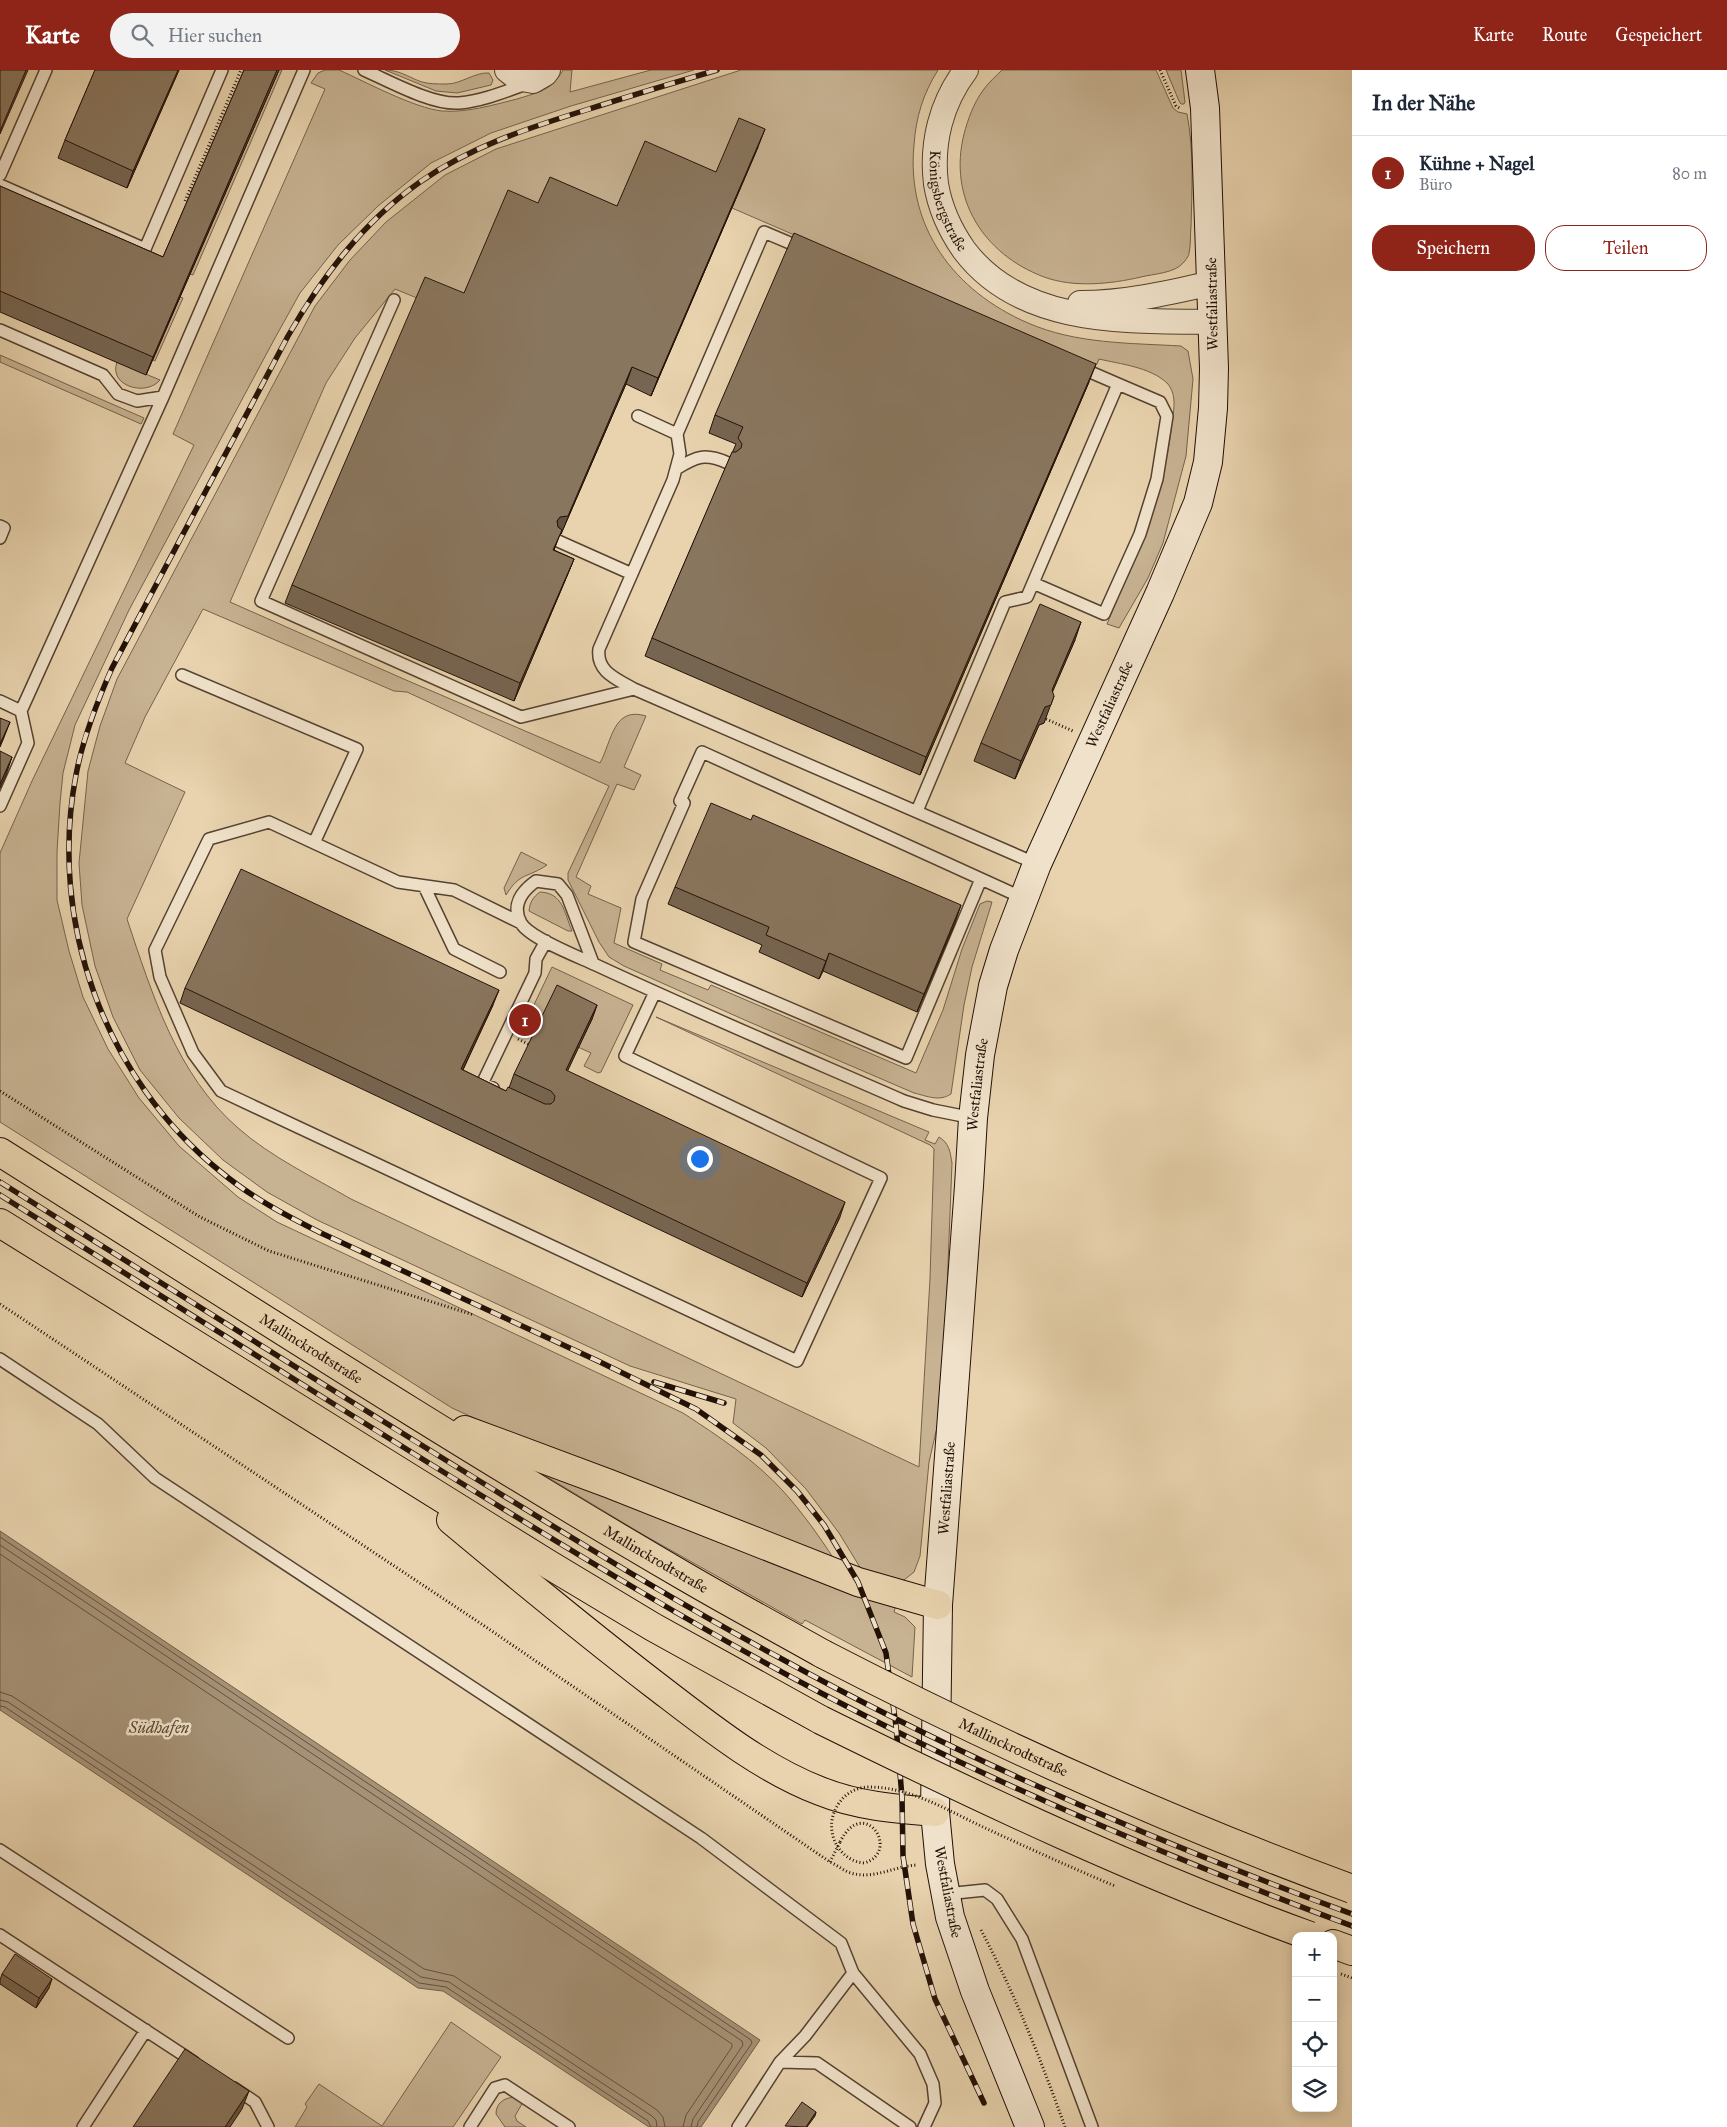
<!DOCTYPE html>
<html lang="de">
<head>
<meta charset="utf-8">
<style>
	:root { --surface:#fff; --page:#f2f2f3; --text:#1f2937; --muted:#747a83; --line:#e0e1e3; --accent:#8f2418 }
	body { margin:0; font-family:"IM FELL Great Primer",serif; background:var(--page); color:var(--text) }
	.controls { position:absolute; right:15px; bottom:15px; display:grid; overflow:hidden; border-radius:10px; box-shadow:0 2px 12px #0003 }
	.controls button { width:45px; height:45px; display:grid; place-items:center; padding:0; border:0; border-bottom:1px solid var(--line); background:var(--surface); color:var(--text); font:25px sans-serif }
	.you { position:absolute; left:699px; top:1088px; width:18px; height:18px; margin:-12px; border:4px solid #fff; border-radius:50%; background:#1a73e8; box-shadow:0 0 0 8px #1a73e833 }
	.badge { display:grid; place-items:center; width:32px; height:32px; border-radius:50%; background:var(--accent); color:#fff; font-size:16px; font-weight:700 }
	.pin { position:absolute; translate:-50% -50%; border:2px solid #fff; box-shadow:0 1px 5px #0006 }
	.list { margin:0; padding:0; list-style:none }
	h2 { display:flex; justify-content:space-between; align-items:center; height:65px; margin:0; padding:0 20px; font-size:21px }
	h2 small { font-size:16px; font-weight:400; color:var(--muted) }
	.list li { display:grid; grid-template-columns:32px 1fr auto; gap:15px; align-items:center; box-sizing:border-box; height:75px; padding:0 20px; border-top:1px solid var(--line) }
	.list b { display:block; font-size:19px; white-space:nowrap }
	.list p { margin:0; font-size:16px; white-space:nowrap; color:var(--muted) }
	.list em { font-size:16px; font-style:normal; color:var(--muted) }
	.actions { display:flex; gap:10px; padding:15px 20px }
	.actions a { flex:1; padding:11px 0; border:1px solid var(--accent); border-radius:20px; text-align:center; font-size:18px; color:var(--accent) }
	.actions .main { background:var(--accent); color:#fff }
	.icon { flex:none; width:28px; height:28px; fill:none; stroke:currentColor; stroke-width:2; stroke-linecap:round; stroke-linejoin:round }
	.map { position:relative; flex:none; width:1352px; height:2057px; overflow:hidden }
	header { display:flex; align-items:center; gap:30px; box-sizing:border-box; height:70px; padding:0 25px; background:var(--accent); color:#fff }
	header strong { font-size:24px }
	nav { display:flex; gap:28px; margin-inline-start:auto; font-size:18px }
	.search { width:350px; height:45px; background:var(--page); display:flex; align-items:center; gap:12px; box-sizing:border-box; padding:0 18px; border-radius:28px; color:var(--muted); font-size:19px }
	main { display:flex }
	aside { flex:1; background:var(--surface) }
	.map>svg:first-child { display:block }
</style>
</head>
<body>
<header>
<strong>Karte</strong>
<div class="search"><svg class="icon" aria-label="search" viewBox="0 0 24 24"><circle cx="10" cy="10" r="6"/><path d="M15 15l6 6"/></svg>Hier suchen</div>
<nav><a>Karte</a><a>Route</a><a>Gespeichert</a></nav>
</header>
<main>
<div class="map">
<svg width="1352" height="2057" viewBox="0 0 1352 2057">
	<rect width="100%" height="100%" fill="#e8d3ae"/>
	<filter id="stains"><feTurbulence type="fractalNoise" baseFrequency=".004" numOctaves="4"/><feColorMatrix values="0 0 0 0 .2 0 0 0 0 .09 0 0 0 0 .02 0 0 0 .5 -.17"/></filter>
	<radialGradient id="worn" r=".72"><stop offset=".6" stop-color="#630" stop-opacity="0"/><stop offset="1" stop-color="#630" stop-opacity=".3"/></radialGradient>
	<!-- green -->
	<path fill="#c7b292" stroke="#75624c" d="M279 0H282L193 205 190 204Z
		M325 0H339C366 12 414 38 442 41 466 43 493 35 517 29 539 22 551 21 563 0H572L570 22 651 0H694L571 36 491 63 431 93 378 136 338 175 300 223 275 268 129 540 75 655 63 703 60 733 57 782V830L69 881 83 927 108 979 139 1028 179 1076 238 1127 277 1152 683 1343C718 1366 755 1390 783 1421 802 1442 819 1466 834 1489L516 1367 452 1338 0 1052V783L32 711 194 375 173 364 325 19 311 13 318 3Z
		M385 0C398 0 407 6 419 11 427 14 437 14 447 14 461 14 475 2 489 3L493 10 491 15 457 23 436 21Z
		M741 0H938C923 24 916 47 914 75 906 157 954 221 1028 253 1076 274 1130 273 1181 276L1188 281 1193 309 1186 386 1163 473 1148 508 1119 558 1107 554C1134 488 1165 424 1172 352 1174 339 1177 324 1167 313 1150 297 1120 294 1099 289L1097 294H1092L732 138 758 77 710 120 610 154 532 151 457 241 417 228 395 219 355 268 326 313 230 532 406 610 600 693C612 671 613 636 646 646L624 697 641 705 634 720 617 714 576 807 591 816 588 824 621 838 614 873 662 894 660 900 708 920 711 915 916 1003 943 940 962 879 980 834 987 831 992 832 972 897 964 935 951 1024C939 1032 927 1026 914 1023L747 951 624 896 609 887 599 872 568 810V803L609 716 407 622 394 621 203 539 145 647 125 693 185 722 127 849C152 924 177 1005 238 1058 271 1087 313 1107 351 1129L919 1397 930 1209 934 1079 930 1075 656 947 929 1062 925 1070 935 1074 939 1067C949 1073 950 1081 952 1093L943 1322 941 1340 929 1392 920 1486 914 1502 904 1510 887 1511 861 1499 839 1463 806 1419 766 1378 733 1353 736 1329 630 1296 317 1150 267 1122 223 1090 179 1048 140 1000 113 947 95 896 82 835 79 793 88 701 100 656 117 609 315 236 350 190 386 152 445 105 496 79Z
		M1002 0H1156L1173 38 1178 42 1187 44C1194 80 1192 120 1191 157 1190 165 1191 175 1189 183 1189 186 1185 191 1183 193 1175 203 1153 204 1141 207 1111 214 1074 218 1044 207 983 184 948 128 964 64 968 49 974 32 984 19 989 12 996 6 1002 0Z
		M1166 0H1181L1185 32 1184 34H1181L1179 31Z
		M180 227 183 228 155 291 153 290Z
		M0 285 144 348 141 354 0 292Z
		M117 292 160 310C146 327 108 316 117 292Z
		M521 782 547 795C528 808 520 802 506 825L504 818Z
		M540 822C563 823 564 842 572 861H568L529 841C530 832 533 827 540 822Z
		M552 897 633 935 601 1002 598 1003 584 996 591 983 578 977 592 949 534 966 522 960Z
		M529 1396 896 1535 894 1542 905 1547 915 1557 912 1607 805 1550 802 1554 642 1464Z
		M451 1952 501 1987 453 2057H295L307 2037 305 2034 319 2014 382 2056Z
		M514 2027 523 2032 515 2046 517 2051 526 2057H505L496 2044C496 2033 504 2028 514 2027Z"/>
	<!-- water -->
	<path fill="#a59175" stroke="#715e49" d="M0 1461 760 1970 701 2057H649L443 1921 418 1918 0 1640Z"/>
	<g fill="none" stroke-linecap="round" stroke-linejoin="round">
		<!-- shore -->
		<path stroke="#64513e" stroke-width="1" d="M0 1467 751 1970 752 1973 698 2052 697 2057
			M0 1475 742 1971 743 1975 693 2049 691 2057
			M0 1484 732 1974V1977L686 2045 683 2057
			M0 1622 12 1626 424 1899 454 1906 657 2040 663 2047 665 2057
			M0 1630 8 1632 421 1907 449 1912 652 2046 656 2050 657 2057
			M0 1636 5 1637 419 1913 446 1917 648 2051 651 2057"/>
		<defs>
			<path id="lane" d="M364 0C389 11 432 35 459 33 482 31 504 22 526 14
				M0 105 46 0
				M0 115 145 179 222 0
				M394 230 261 531 521 647 634 619 1037 794
				M0 260 103 305 118 324 137 331 163 327
				M638 346 677 364
				M676 399C697 386 705 383 728 393
				M0 456 4 458 0 468
				M558 471 632 504
				M1033 513 1104 544 1140 464 1157 409 1167 346 1160 332 1118 314
				M182 605 357 679 314 773
				M634 619C617 609 596 602 599 579L673 410 680 384 677 364 764 162 804 179
				M0 631 21 641 163 327 304 0
				M0 736 28 673 21 641
				M917 741 1005 532 1027 527 1118 314 1081 298
				M981 809 906 988 634 872 642 829 684 733 680 731 702 682 1023 828
				M424 816 454 879 500 902
				M521 853 454 820 398 812 269 752 209 769 155 880 160 907 193 983 221 1021 797 1291 881 1108 625 986 655 922
				M593 893 567 825 558 814 536 811C522 821 511 835 521 853 529 868 579 887 596 895 697 942 801 986 904 1031L933 1040 973 1048
				M493 1018 482 1014 535 903 536 889 546 871
				M0 1289 98 1354 155 1408 701 1768 841 1873 853 1903 920 1984 933 2014 935 2033 924 2057
				M0 1780 288 1968
				M946 1824 985 1820 997 1829 1022 1869 1092 2057
				M0 1865 194 1992
				M780 1992 805 1966 853 1903
				M234 2018 255 2032 268 2057
				M83 2057 146 1960
				M470 2057 495 2018 505 2015 569 2057
				M738 2057 780 1992 817 1993 910 2057"/>
			<g id="street">
				<path d="M507 0 517 8 533 11 545 4 548 0"/>
				<path id="s1" d="M966 0C941 33 931 73 936 114 940 138 950 160 964 180 1021 256 1127 251 1213 252"/>
				<path d="M1080 233C1125 233 1168 223 1212 213"/>
			</g>
			<g id="secondary">
				<path id="s2" d="M1030 2057 975 1921 950 1847 940 1794 935 1742 938 1535 969 1116 973 1048 980 985 993 916 1004 880 1037 794 1160 523 1198 433 1208 392 1213 338 1214 298 1205 38 1200 0"/>
			</g>
			<g id="highway">
				<path id="s3" d="M0 1082C227 1225 452 1371 684 1506 730 1533 777 1558 823 1584"/>
				<path d="M0 1153 548 1494 653 1557 821 1650"/>
				<path d="M465 1360 610 1414 858 1512 938 1535"/>
				<path d="M451 1450C518 1506 586 1562 655 1615 706 1654 760 1698 820 1721 857 1736 897 1739 935 1742"/>
				<path d="M1333 1874 1352 1881"/>
			</g>
		</defs>
		<!-- lane casing -->
		<use href="#lane" stroke="#544231" stroke-width="14"/>
		<!-- street casing -->
		<use href="#street" stroke="#544231" stroke-width="26"/>
		<!-- secondary casing -->
		<use href="#secondary" stroke="#231107" stroke-width="30"/>
		<!-- highway casing -->
		<use href="#highway" stroke="#231107" stroke-width="30"/>
		<!-- path -->
		<path stroke="#231107" stroke-width="3" stroke-dasharray="1 2.5" stroke-linecap="butt" d="M1160 0 1176 36 1181 39
			M185 131 241 0
			M1046 649 1073 661
			M518 969 530 975
			M0 1021 200 1147 269 1181 474 1245
			M0 1234 483 1555 830 1792C837 1795 844 1801 851 1803 874 1810 894 1796 917 1795
			M830 1792 840 1772
			M981 1860C1015 1924 1041 1990 1065 2057
			M1341 1904 1352 1908"/>
		<!-- lane -->
		<use href="#lane" stroke="#f0e2ca" stroke-width="11"/>
		<!-- street -->
		<use href="#street" stroke="#f0e2ca" stroke-width="24"/>
		<!-- secondary -->
		<use href="#secondary" stroke="#f0e2ca" stroke-width="28"/>
		<!-- highway -->
		<use href="#highway" stroke="#e8d3ae" stroke-width="28"/>
		<defs>
			<path id="rail" d="M717 0C673 13 629 26 586 40 528 58 470 77 420 112 363 152 322 207 288 266L112 598C97 632 83 667 76 705 48 851 104 1008 221 1102 251 1127 285 1145 321 1163L598 1291 696 1339 761 1385 797 1421 824 1455 858 1512 886 1583 896 1656 902 1727 903 1786 913 1854 935 1929 984 2033
				M0 1112C157 1210 315 1310 473 1407 574 1469 675 1532 780 1588 963 1689 1156 1772 1352 1844
				M0 1125C155 1222 310 1320 466 1416 583 1488 700 1559 821 1623 992 1713 1170 1788 1352 1856
				M654 1312 724 1333"/>
		</defs>
		<!-- rail casing -->
		<use href="#rail" stroke="#231107" stroke-width="5.5"/>
		<!-- rail -->
		<use href="#rail" stroke="#f0e2ca" stroke-width="4" stroke-dasharray="11" stroke-linecap="butt"/>
		<defs>
			<g id="highway-bridge">
				<path id="s4" d="M823 1584C995 1673 1170 1752 1352 1819"/>
				<path d="M821 1650C981 1729 1142 1805 1310 1866"/>
			</g>
		</defs>
		<!-- highway-bridge casing -->
		<use href="#highway-bridge" stroke="#231107" stroke-width="30" stroke-linecap="butt"/>
		<!-- path-bridge -->
		<path stroke="#231107" stroke-width="3" stroke-dasharray="1 2.5" stroke-linecap="butt" d="M840 1772C864 1724 902 1782 864 1793 843 1791 829 1771 832 1750 835 1732 850 1717 869 1717 910 1717 947 1740 983 1757 1026 1777 1070 1797 1115 1816"/>
		<!-- highway-bridge -->
		<use href="#highway-bridge" stroke="#e8d3ae" stroke-width="28"/>
	</g>
	<!-- wall -->
	<path fill="#766551" stroke="#231107" d="M95 0H179L127 118 58 88 65 70Z
		M244 0H279L146 305 0 242V116L163 187Z
		M758 77 651 326 626 314 561 464H560L554 480 574 489 567 506 514 631 285 533 292 515 464 223 538 133 617 136 716 102Z
		M1089 312 920 705 645 586 652 568 736 374 709 363 715 345Z
		M1075 570 1052 622 1044 653 1039 655 1015 709 974 691 981 673Z
		M675 817 955 853 917 942 823 901 819 909 759 882 762 875 668 834Z
		M185 918 493 935 463 1000 506 1021 509 1018 514 1004 597 935 592 949 567 1001 840 1147 802 1227 180 933Z
		M2 1904 49 1918 36 1938 0 1914V1910Z"/>
	<!-- shaded-wall -->
	<path fill="#605342" stroke="#231107" d="M26 0H28L0 64V61Z
		M178 0H179L127 118 133 101Z
		M277 0H279L146 305 153 287Z
		M765 59 758 77 651 326 658 308Z
		M1096 294 1089 312 920 705 926 687Z
		M632 297 626 314 561 464H560L547 498 557 451Z
		M574 489 567 506 514 631 520 613Z
		M1081 552 1075 570 1046 637 1054 626 1044 653 1039 655 1015 709 1021 691Z
		M10 652 3 670 0 677V674Z
		M12 687 6 705 0 718V714Z
		M961 835 955 853 917 942 924 924Z
		M829 883 823 901 819 909 826 891Z
		M499 920 493 935 456 1014 461 999Z
		M597 935 592 949 561 1015 566 1000Z
		M845 1132 840 1147 802 1227 807 1213Z
		M52 1909 49 1918 36 1938 39 1928Z
		M249 2021 242 2039 230 2057H225Z
		M816 2042 815 2046 807 2057H806Z"/>
	<!-- building -->
	<path fill="#89765e" stroke="#231107" d="M0 0H26L0 61Z
		M95 0H178L133 101 65 70Z
		M244 0H277L153 287 0 221V116L163 187Z
		M739 48 765 59 658 308 632 297 568 446 560 447 557 451 558 457 562 460 553 480 574 489 520 613 292 515 425 207 464 223 508 120 538 133 550 107 617 136 645 71 716 102Z
		M794 163 1096 294 926 687 652 568 732 382H736L741 378 742 374 738 368 743 357 715 345Z
		M1040 534 1081 552 1052 620 1054 626 1051 635 1045 637 1021 691 981 673Z
		M0 648 10 652 0 674Z
		M0 681 12 687 0 714Z
		M711 733 751 750 753 745 961 835 924 924 829 883 826 891 766 865 769 857 675 817Z
		M241 799 499 920 461 999 506 1021 508 1017 545 1034H551L554 1031 555 1026 551 1021 514 1004 557 915 597 935 566 1000 845 1132 807 1213 185 918Z
		M15 1884 52 1909 39 1928 2 1904Z
		M185 1979 249 2021 225 2057H133Z
		M802 2032 816 2042 806 2057 785 2056Z"/>
	<g text-anchor="middle" dominant-baseline="central" stroke-width="5" stroke-linejoin="round" paint-order="stroke">
		<!-- street labels -->
		<g font-size="15" fill="#231107" stroke="#f0e2ca">
			<text stroke="none"><textPath href="#s1" startOffset="140">Königsbergstraße</textPath></text>
			<text transform="translate(1212 234) rotate(-91)">Westfaliastraße</text>
			<text stroke="none"><textPath href="#s2" startOffset="1465">Westfaliastraße</textPath></text>
			<text stroke="none"><textPath href="#s2" startOffset="1060">Westfaliastraße</textPath></text>
			<text stroke="none"><textPath href="#s3" startOffset="368">Mallinckrodtstraße</textPath></text>
			<text stroke="none"><textPath href="#s2" startOffset="655">Westfaliastraße</textPath></text>
			<text stroke="none"><textPath href="#s3" startOffset="772">Mallinckrodtstraße</textPath></text>
			<text stroke="none"><textPath href="#s4" startOffset="212">Mallinckrodtstraße</textPath></text>
			<text transform="translate(948 1822) rotate(79)">Westfaliastraße</text>
		</g>
		<!-- water labels -->
		<g font-size="16" font-style="italic" fill="#574433" stroke="#f0e2ca">
			<text x="159" y="1657">Südhafen</text>
		</g>
	</g>
	<rect width="100%" height="100%" filter="url(#stains)"/>
	<rect width="100%" height="100%" fill="url(#worn)"/>
</svg>
<div class="controls">
<button>+</button>
<button>−</button>
<button><svg class="icon" aria-label="locate" viewBox="0 0 24 24"><circle cx="12" cy="12" r="6"/><path d="M12 2v4M12 18v4M2 12h4M18 12h4"/></svg></button>
<button><svg class="icon" aria-label="layers" viewBox="0 0 24 24"><path d="M12 4l9 5-9 5-9-5zM3 14l9 5 9-5"/></svg></button>
</div>
<div class="you"></div>
<div class="pin badge" style="left:525px;top:950px">1</div>
</div>
<aside>
<h2>In der Nähe<small></small></h2>
<ul class="list">
<li><span class="badge">1</span><div><b>Kühne + Nagel</b><p>Büro</p></div><em>80 m</em></li>
</ul>
<div class="actions"><a class="main">Speichern</a><a>Teilen</a></div>
</aside>
</main>
</body>
</html>
